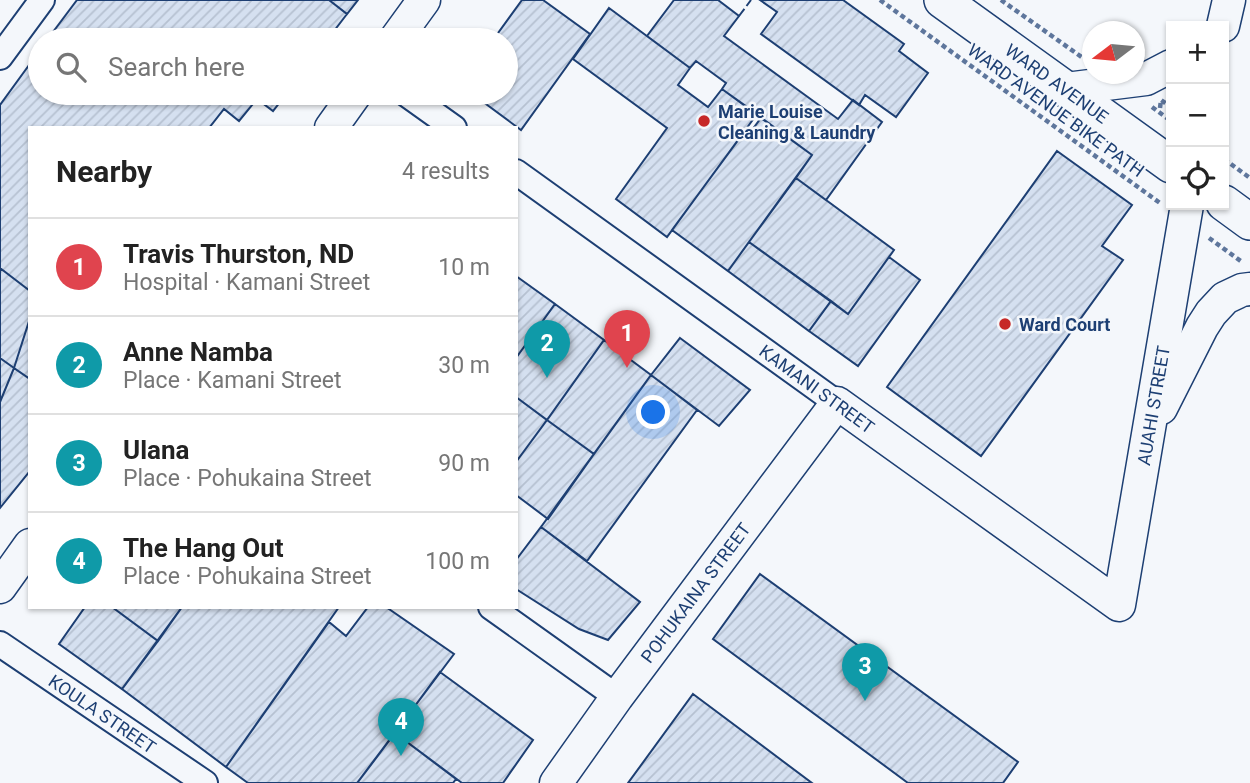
<!DOCTYPE html>
<html lang="en">
<head>
<meta charset="utf-8">
<style>
	:root { --surface:#fff; --page:#f2f2f2; --text:#222; --muted:#767676; --line:#e0e0e0; --accent:#c62828 }
	body { margin:0; font-family:Roboto,sans-serif; background:var(--page); color:var(--text) }
	.controls { position:absolute; right:21px; top:21px; display:grid; overflow:hidden; border-radius:0px; box-shadow:0 2px 5px #0004 }
	.controls button { width:63px; height:63px; display:grid; place-items:center; padding:0; border:0; border-bottom:2px solid var(--line); background:var(--surface); color:var(--text); font:35px sans-serif }
	.compass { position:absolute; left:1082px; top:21px; width:63px; height:63px; border-radius:50%; background:var(--surface); box-shadow:0 2px 5px #0004; rotate:254deg }
	.you { position:absolute; left:654px; top:413px; width:24px; height:24px; margin:-18px; border:5px solid #fff; border-radius:50%; background:#1a73e8; box-shadow:0 0 0 10px #1a73e833 }
	.badge { display:grid; place-items:center; width:46px; height:46px; border-radius:50%; background:var(--accent); color:#fff; font-size:23px; font-weight:700 }
	.pin { position:absolute; translate:-50% -58px; filter:drop-shadow(0 2px 4px #0008) }
	.pin::after { content:''; position:absolute; top:37px; width:24px; height:21px; background:inherit; clip-path:polygon(0 0,100% 0,50% 100%) }
	.list { margin:0; padding:0; list-style:none }
	h2 { display:flex; justify-content:space-between; align-items:center; height:91px; margin:0; padding:0 28px; font-size:30px }
	h2 small { font-size:23px; font-weight:400; color:var(--muted) }
	.list li { display:grid; grid-template-columns:46px 1fr auto; gap:21px; align-items:center; box-sizing:border-box; height:98px; padding:0 28px; border-top:2px solid var(--line) }
	.list b { display:block; font-size:26px; white-space:nowrap }
	.list p { margin:0; font-size:23px; white-space:nowrap; color:var(--muted) }
	.list em { font-size:23px; font-style:normal; color:var(--muted) }
	.icon { flex:none; width:38px; height:38px; fill:none; stroke:currentColor; stroke-width:2; stroke-linecap:round; stroke-linejoin:round }
	.map { position:relative; flex:none; width:1250px; height:783px; overflow:hidden }
	.search { position:absolute; background:var(--surface); box-shadow:0 2px 5px #0004; left:28px; top:28px; width:490px; height:77px; display:flex; align-items:center; gap:18px; box-sizing:border-box; padding:0 24px; border-radius:38px; color:var(--muted); font-size:26px }
	.panel { position:absolute; background:var(--surface); box-shadow:0 2px 5px #0004; left:28px; top:126px; width:490px; height:483px; border-radius:0px }
	.map>svg:first-child { display:block }
</style>
</head>
<body>
<div class="map">
<svg width="1250" height="783" viewBox="0 0 1250 783">
	<defs>
		<pattern id="building-hatch" width="6" height="6" patternUnits="userSpaceOnUse" patternTransform="scale(1.75)"><rect width="6" height="6" fill="#d5e0f0"/><path d="M-1 1l2-2M0 6l6-6M5 7l2-2" fill="none" stroke="#b6c1d1"/></pattern>
	</defs>
	<rect width="100%" height="100%" fill="#f4f7fb"/>
	<!-- building -->
	<path fill="url(#building-hatch)" stroke="#1d3f73" stroke-width="2" d="M77 0H329L347 14 327 40H47Z
		M329 0H358L347 14Z
		M522 0H543L590 34 521 130 471 93H506V40H493Z
		M674 0H718L739 16 724 36 838 119 853 100 882 122 826 200 796 178 812 155 722 89 726 83 696 61 690 68 647 36Z
		M760 0H843L904 44 899 51 928 73 896 117 865 95 859 105 761 34 777 12Z
		M609 8 690 68 678 85 708 107 722 89 757 114 667 237 616 199 667 128 573 59Z
		M40 50V93H287L273 111 257 99 239 121 224 109 209 128H30V291L0 268V105Z
		M761 118 812 155 728 271 672 230 742 135 746 138Z
		M1057 151 1132 205 1102 246 1123 260 981 456 887 387Z
		M796 178 894 250 848 314 749 242Z
		M749 242 831 301 809 331 728 271Z
		M889 257 920 280 858 366 809 331 831 301 848 314Z
		M0 268 30 291V318L14 368 0 358Z
		M516 276 555 304 516 358Z
		M555 304 604 340 547 420 516 397V358Z
		M30 318V379L14 368Z
		M680 338 750 390 719 426 651 375Z
		M604 340 651 375 594 454 547 420Z
		M0 358 14 368 0 402Z
		M14 368 30 379V471L0 508V402Z
		M651 375 697 410 587 561 541 527Z
		M516 397 547 420 516 462Z
		M547 420 594 454 548 519 516 495V462Z
		M541 527 640 602 608 640 579 629 516 589V560Z
		M760 574 1018 762 1003 783H908L713 639Z
		M85 607H112L158 641 122 689 59 644Z
		M112 607H182L158 641Z
		M182 607H339L226 767 122 689Z
		M368 607H386L454 654 357 783H248L226 767 329 622 346 636Z
		M440 672 533 740 503 783H462L395 733Z
		M693 694 812 783H628Z
		M395 733 456 779 453 783H360L358 782Z"/>
	<g fill="none" stroke-linecap="round" stroke-linejoin="round">
		<defs>
			<g id="minor">
				<path d="M0 57 42 0"/>
				<path d="M405 93 454 128"/>
				<path d="M516 172 837 403"/>
				<path d="M491 607 617 697"/>
				<path id="s1" d="M0 644 205 783"/>
			</g>
			<g id="tertiary">
				<path d="M1223 26 1229 0"/>
				<path d="M395 40 424 0"/>
				<path d="M1066 89 1146 79 1171 66"/>
				<path d="M331 128 356 93"/>
				<path d="M1161 408 1202 327 1211 313 1225 298 1242 290 1250 289"/>
				<path d="M0 587 30 545"/>
				<path id="s2" d="M556 783 617 697 837 403 1119 605 1187 205"/>
			</g>
			<g id="secondary">
				<path id="s3" d="M942 0 1171 165"/>
				<path d="M1224 203 1250 222"/>
			</g>
		</defs>
		<!-- minor casing -->
		<use href="#minor" stroke="#1d3f73" stroke-width="28"/>
		<!-- tertiary casing -->
		<use href="#tertiary" stroke="#1d3f73" stroke-width="35"/>
		<!-- secondary casing -->
		<use href="#secondary" stroke="#1d3f73" stroke-width="38"/>
		<!-- path -->
		<path stroke="#5e769c" stroke-width="4.5" stroke-dasharray="5 3.5" stroke-linecap="butt" d="M880 0 1160 203
			M1001 0 1083 58
			M1152 107 1171 121
			M1160 108 1161 100 1171 107
			M1224 159 1250 178
			M1209 238 1242 262"/>
		<!-- minor -->
		<use href="#minor" stroke="#f4f7fb" stroke-width="24"/>
		<!-- tertiary -->
		<use href="#tertiary" stroke="#f4f7fb" stroke-width="32"/>
		<!-- secondary -->
		<use href="#secondary" stroke="#f4f7fb" stroke-width="35"/>
		<!-- fence -->
		<path stroke="#1d3f73" stroke-width="2" stroke-dasharray="9 3.5" stroke-linecap="butt" d="M739 16 751 0"/>
	</g>
	<!-- markers -->
	<g fill="#c62828" stroke="#f4f7fb" stroke-width="2.5">
		<circle cx="704" cy="121" r="7"/>
		<circle cx="1005" cy="324" r="7"/>
	</g>
	<g text-anchor="middle" dominant-baseline="central" stroke-width="5" stroke-linejoin="round" paint-order="stroke">
		<!-- street labels -->
		<g font-size="18" fill="#1d3f73" stroke="#f4f7fb">
			<text stroke="none"><textPath href="#s3" startOffset="142">WARD AVENUE</textPath></text>
			<text transform="translate(1056 110) rotate(36)">WARD AVENUE BIKE PATH</text>
			<text transform="translate(817 389) rotate(36)">KAMANI STREET</text>
			<text stroke="none"><textPath href="#s2" startOffset="1022">AUAHI STREET</textPath></text>
			<text stroke="none"><textPath href="#s2" startOffset="236">POHUKAINA STREET</textPath></text>
			<text stroke="none"><textPath href="#s1" startOffset="124">KOULA STREET</textPath></text>
		</g>
		<!-- poi labels -->
		<g font-size="18" font-weight="bold" fill="#1d3f73" stroke="#f4f7fb" text-anchor="start">
			<text x="718" y="111">Marie Louise<tspan x="718" dy="21">Cleaning &amp; Laundry</tspan></text>
			<text x="1019" y="324">Ward Court</text>
		</g>
	</g>
</svg>
<div class="controls">
<button>+</button>
<button>−</button>
<button><svg class="icon" aria-label="locate" viewBox="0 0 24 24"><circle cx="12" cy="12" r="6"/><path d="M12 2v4M12 18v4M2 12h4M18 12h4"/></svg></button>
</div>
<svg class="compass" viewBox="-18 -18 36 36"><path d="M0-13l5 13h-10z" fill="#e53935"/><path d="M0 13l5-13h-10z" fill="#767676"/></svg>
<div class="you"></div>
<div class="pin badge" style="left:627px;top:368px;background:#e0444e">1</div>
<div class="pin badge" style="left:547px;top:378px;background:#0f9aa8">2</div>
<div class="pin badge" style="left:865px;top:701px;background:#0f9aa8">3</div>
<div class="pin badge" style="left:401px;top:756px;background:#0f9aa8">4</div>
<div class="search"><svg class="icon" aria-label="search" viewBox="0 0 24 24"><circle cx="10" cy="10" r="6"/><path d="M15 15l6 6"/></svg>Search here</div>
<section class="panel">
<h2>Nearby<small>4 results</small></h2>
<ul class="list">
<li><span class="badge" style="background:#e0444e">1</span><div><b>Travis Thurston, ND</b><p>Hospital · Kamani Street</p></div><em>10 m</em></li>
<li><span class="badge" style="background:#0f9aa8">2</span><div><b>Anne Namba</b><p>Place · Kamani Street</p></div><em>30 m</em></li>
<li><span class="badge" style="background:#0f9aa8">3</span><div><b>Ulana</b><p>Place · Pohukaina Street</p></div><em>90 m</em></li>
<li><span class="badge" style="background:#0f9aa8">4</span><div><b>The Hang Out</b><p>Place · Pohukaina Street</p></div><em>100 m</em></li>
</ul>
</section>
</div>
</body>
</html>
